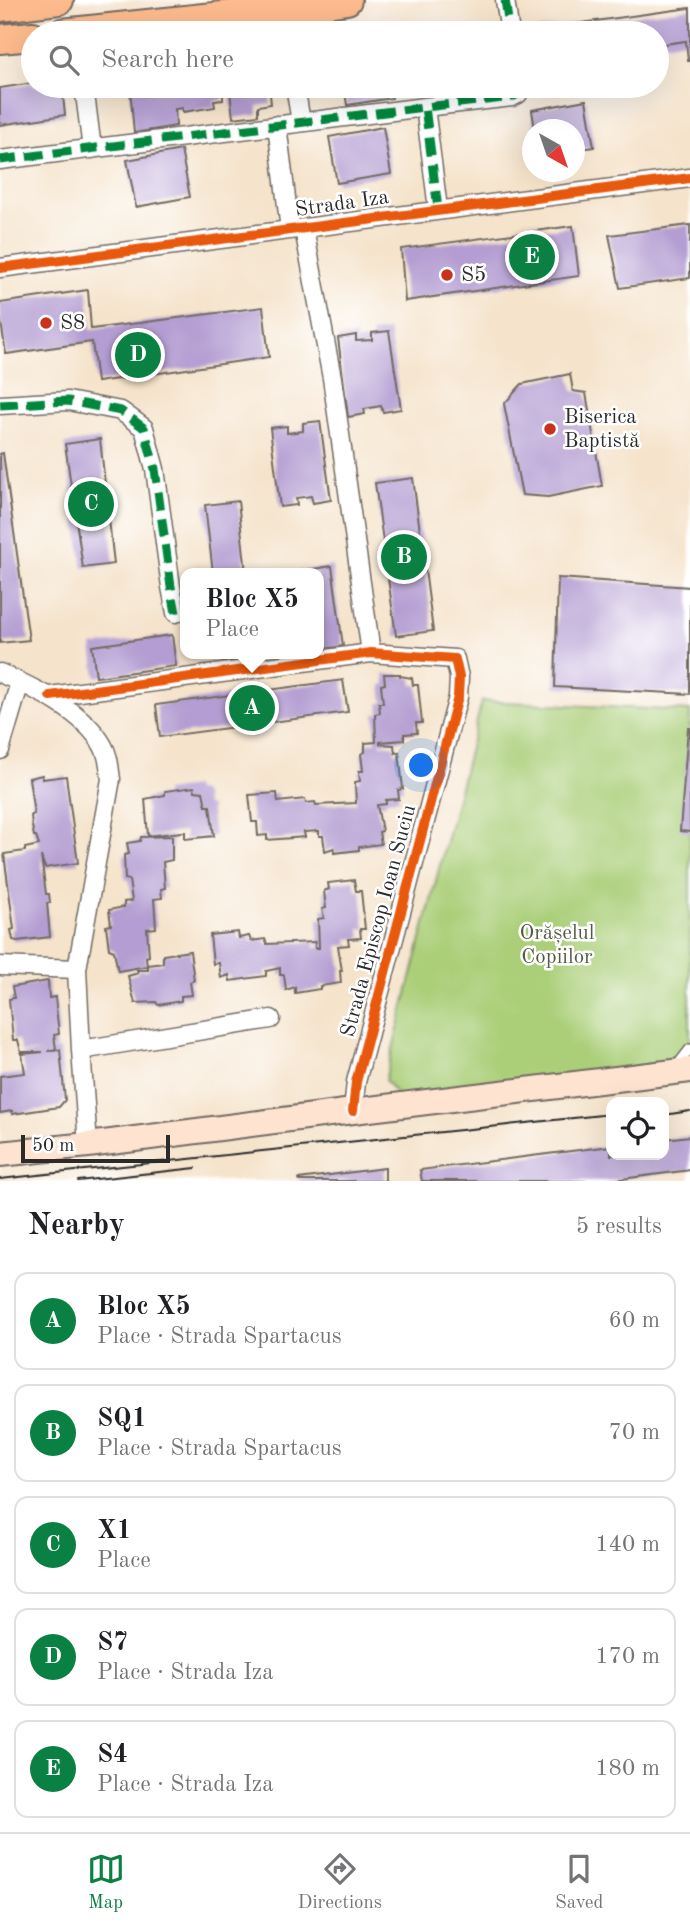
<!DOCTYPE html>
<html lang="en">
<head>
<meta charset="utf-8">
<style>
	:root { --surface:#fff; --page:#f2f2f2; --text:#202124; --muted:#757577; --line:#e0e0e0; --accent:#0b8043 }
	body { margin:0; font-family:"Old Standard TT",serif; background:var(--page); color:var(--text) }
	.controls { position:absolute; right:21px; bottom:21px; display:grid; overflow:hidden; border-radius:14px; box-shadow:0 7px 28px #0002 }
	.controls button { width:63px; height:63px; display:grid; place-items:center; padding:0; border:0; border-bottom:2px solid var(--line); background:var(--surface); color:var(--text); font:35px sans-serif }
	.compass { position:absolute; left:522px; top:119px; width:63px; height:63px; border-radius:50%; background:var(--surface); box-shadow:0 7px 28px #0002; rotate:140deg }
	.scale { position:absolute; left:21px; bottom:18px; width:149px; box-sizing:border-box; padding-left:7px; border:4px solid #2b2b2b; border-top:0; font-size:19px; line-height:24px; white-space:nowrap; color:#2b2b2b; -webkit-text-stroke:5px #fff; paint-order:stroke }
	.you { position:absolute; left:422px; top:766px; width:24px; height:24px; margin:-18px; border:5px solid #fff; border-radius:50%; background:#1a73e8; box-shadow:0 0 0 10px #1a73e833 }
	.badge { display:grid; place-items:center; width:46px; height:46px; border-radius:50%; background:var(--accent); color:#fff; font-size:23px; font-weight:700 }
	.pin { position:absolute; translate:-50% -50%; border:4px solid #fff; box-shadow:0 2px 7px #0006 }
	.popup { position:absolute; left:180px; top:568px; width:144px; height:91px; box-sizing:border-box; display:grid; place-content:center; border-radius:14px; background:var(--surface); filter:drop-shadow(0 2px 5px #0005); font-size:23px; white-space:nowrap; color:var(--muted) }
	.popup b { font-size:26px; color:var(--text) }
	.popup::after { content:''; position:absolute; left:50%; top:100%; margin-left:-14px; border:14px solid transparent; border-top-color:var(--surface) }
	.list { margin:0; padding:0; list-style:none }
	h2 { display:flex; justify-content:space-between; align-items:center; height:91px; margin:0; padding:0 28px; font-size:30px }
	h2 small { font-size:23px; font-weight:400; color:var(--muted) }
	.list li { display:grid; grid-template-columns:46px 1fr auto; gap:21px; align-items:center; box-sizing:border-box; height:98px; margin:0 14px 14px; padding:0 14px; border:2px solid var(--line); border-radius:14px }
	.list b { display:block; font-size:26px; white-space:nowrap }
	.list p { margin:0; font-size:23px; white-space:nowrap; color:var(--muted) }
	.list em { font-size:23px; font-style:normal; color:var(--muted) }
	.icon { flex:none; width:38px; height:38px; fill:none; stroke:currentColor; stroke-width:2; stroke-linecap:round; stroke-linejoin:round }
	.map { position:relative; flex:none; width:690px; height:1181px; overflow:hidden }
	.search { position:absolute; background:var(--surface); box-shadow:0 7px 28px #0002; left:21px; right:21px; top:21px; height:77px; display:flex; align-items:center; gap:18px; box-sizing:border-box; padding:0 24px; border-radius:38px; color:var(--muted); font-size:26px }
	.sheet { height:651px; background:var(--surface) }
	nav { display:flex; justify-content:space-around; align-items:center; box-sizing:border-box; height:98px; border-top:2px solid var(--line); background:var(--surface); font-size:19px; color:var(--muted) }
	nav a { display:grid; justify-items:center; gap:4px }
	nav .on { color:var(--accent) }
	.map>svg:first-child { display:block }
</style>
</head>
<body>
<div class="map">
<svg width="690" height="1181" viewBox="0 0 690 1181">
	<rect width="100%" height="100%" fill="#fff"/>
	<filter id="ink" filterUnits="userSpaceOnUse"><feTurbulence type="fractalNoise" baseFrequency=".0143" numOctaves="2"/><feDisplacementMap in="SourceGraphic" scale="14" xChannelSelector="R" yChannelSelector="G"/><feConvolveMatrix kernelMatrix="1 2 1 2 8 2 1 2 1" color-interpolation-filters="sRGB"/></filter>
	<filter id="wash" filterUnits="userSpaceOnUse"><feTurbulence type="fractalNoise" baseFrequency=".00686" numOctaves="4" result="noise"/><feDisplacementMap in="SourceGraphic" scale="28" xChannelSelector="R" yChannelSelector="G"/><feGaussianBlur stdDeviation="1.57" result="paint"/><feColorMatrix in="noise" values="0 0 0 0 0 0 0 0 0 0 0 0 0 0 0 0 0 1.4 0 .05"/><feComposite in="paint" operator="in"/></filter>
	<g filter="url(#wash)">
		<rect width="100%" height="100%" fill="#f5e3cb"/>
		<!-- green -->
		<path fill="#abcf79" stroke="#6b7d52" stroke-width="2" d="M482 701 690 711V1040L671 1065 403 1102 385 1080Z"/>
		<g id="blocks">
			<!-- building -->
			<path fill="#b49dd2" d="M690 8V61H688L686 41 657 45V33H537V29Z
				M33 83V86H62L65 115 0 125V88Z
				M137 86H269L271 104 258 106V115L233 118 230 91H223V100L214 101 215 107 183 112 182 108 175 109 176 126 134 133 130 88Z
				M344 86H389L392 98 347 105Z
				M586 100 594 147 575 150V130H535L532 110Z
				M383 127 391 174 337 183 329 137Z
				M181 150 190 197 136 207 127 160Z
				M690 225V278L620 288 609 235Z
				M573 226 579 276 405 301 401 249Z
				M88 290 91 329 263 307 269 357 97 382 92 342 6 354 0 316V303Z
				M389 331 401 409 383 412 381 406 364 409 365 414 348 417 338 338 356 335V341L372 340V333Z
				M570 374 573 391 586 393 602 486 548 497 522 495 504 404 522 384Z
				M320 421 331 500 313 503 311 496 296 498 297 505 280 507 270 428 287 426V433L303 431V423Z
				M100 439 114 564 83 568 65 444Z
				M3 453 29 640 0 643V454Z
				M413 478 433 631 396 636 375 483Z
				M238 501 246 573H213L205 505Z
				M332 566 343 646 318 650V573H294V572Z
				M558 578 690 587V694L555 687Z
				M172 635 176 666 96 677 92 646Z
				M222 654H255L256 657 223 661Z
				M384 674H400V676L412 678 413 685H418L422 723H416L417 733 404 734V740L380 742V744L394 745 395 753 399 752 403 789 398 790 399 799 386 800V804L377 805 382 831 379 832 381 844 359 847V850L334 853V848L325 851 323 836H319V831L304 832 305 837 267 840V835L258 836 257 822H252L249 795 277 793 278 802 305 799 306 803 315 802 316 805 356 803 355 782 360 781 359 771H363L361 754 365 752V743L376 742 375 714 380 713 379 703H383L381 685 385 684Z
				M343 680 348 712 160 737 156 705Z
				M688 728H690V832L680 831Z
				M42 775V779L66 776 78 863 45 868 41 856 46 894H49L50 903H47L50 937 17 941 13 940 11 930 14 929 4 854 25 851V848L39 845 36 836H34L32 826 31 815 34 814 29 778Z
				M194 787 195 791 203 792 206 806H210L214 836 185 839V832H182L148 836 145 799 165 795V791Z
				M172 836V860L163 862 165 888 161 889 162 898 154 899 156 928 147 929 149 956 146 957 147 966 118 971 114 951 109 949 106 926 111 925 109 910 124 907V902L132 901 129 880 125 879 124 855 129 854 127 843 140 841 141 837Z
				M354 880 356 891H361L365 929H360L361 938 348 939 349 945 338 946 342 971H340L341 983 320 986V989L295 993V987L286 990 284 975H280V968L266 971V976L230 981 229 975 221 978 219 963 213 964 210 935 238 932 239 938 249 936 251 941 265 939 267 944 315 942V948H319L318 919 324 918 322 909 326 908 324 891 329 889 328 883Z
				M190 951 194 980 190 982 192 995 181 996V1001L158 1005 156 1002 135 1003 128 976 138 973 137 970H148V965L163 963V955Z
				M48 981 49 998 55 997 59 1034 54 1035 56 1049 48 1051 60 1050 65 1100 59 1107 12 1114V1111L0 1113V1076L25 1073 22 1054 43 1052H21L18 1040H13L9 999 14 998 12 987Z
				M690 1136V1170L606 1181H422L420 1170 611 1146V1155H664V1139Z
				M385 1168V1181H299V1179Z"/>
		</g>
	</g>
	<g filter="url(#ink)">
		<use href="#blocks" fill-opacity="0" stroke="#726b63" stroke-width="2"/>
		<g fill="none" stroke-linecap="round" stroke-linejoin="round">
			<defs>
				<path id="service" d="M676 1067 690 1049"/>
				<path id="minor" d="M505 0 510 33
					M280 10 287 33
					M84 86 92 149
					M295 86 301 122
					M277 125 290 230
					M0 160 425 107
					M438 209 425 107 512 97 518 94 519 86
					M304 229 332 378 371 653
					M0 268C230 238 460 207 690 178
					M0 405 68 401 121 411 144 428 155 469 171 587 176 613
					M0 673C34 688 85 712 103 746 109 756 109 767 111 779L77 969 81 1050 88 1145
					M50 696 371 653 455 659 459 677 458 697 356 1082 353 1111
					M0 750 20 682
					M0 966 77 969
					M81 1050 271 1019"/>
				<path id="secondary" d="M0 1154 88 1145 353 1111 690 1070"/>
				<path id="primary" d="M0 7 59 0
					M62 33 280 10 347 0
					M0 39 33 36"/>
			</defs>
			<!-- service casing -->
			<use href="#service" stroke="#726b63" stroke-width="12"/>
			<!-- minor casing -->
			<use href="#minor" stroke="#726b63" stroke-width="21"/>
			<!-- secondary casing -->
			<use href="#secondary" stroke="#726b63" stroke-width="28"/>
			<!-- primary casing -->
			<use href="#primary" stroke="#726b63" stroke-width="32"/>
			<!-- service -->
			<use href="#service" stroke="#fff" stroke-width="9"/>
			<!-- minor -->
			<use href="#minor" stroke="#fff" stroke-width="18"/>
			<!-- secondary -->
			<use href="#secondary" stroke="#fee3d1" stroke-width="24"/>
			<!-- primary -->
			<use href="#primary" stroke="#fcba8d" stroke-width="28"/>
			<!-- tram -->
			<path stroke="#2b2b2b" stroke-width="2" d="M664 1115 690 1111
				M0 1179 611 1114
				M78 1181 196 1168"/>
			<!-- quiet -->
			<path stroke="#00873e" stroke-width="9" stroke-dasharray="18 9" stroke-linecap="butt" d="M505 0 510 33
				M0 160 425 107
				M438 209 425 107 512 97 518 94 519 86
				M0 405 68 401 121 411 144 428 155 469 171 587 176 613"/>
			<defs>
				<path id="cycleway" d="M0 268C230 238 460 207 690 178
					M50 696 371 653 455 659 459 677 458 697 356 1082 353 1111"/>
			</defs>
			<!-- cycleway casing -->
			<use href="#cycleway" stroke="#fff" stroke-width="15"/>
			<!-- cycleway -->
			<use href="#cycleway" stroke="#e8590c" stroke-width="10"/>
		</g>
	</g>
	<!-- markers -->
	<g fill="#c8321e" stroke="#fff" stroke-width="2.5">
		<circle cx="447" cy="275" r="7"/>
		<circle cx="46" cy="323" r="7"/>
		<circle cx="550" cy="429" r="7"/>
	</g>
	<g text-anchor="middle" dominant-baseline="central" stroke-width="5" stroke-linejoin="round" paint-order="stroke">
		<!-- street labels -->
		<g font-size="21" fill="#2b2b2b" stroke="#fff">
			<text transform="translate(342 204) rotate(-8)">Strada Iza</text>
			<text transform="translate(379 921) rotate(-75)">Strada Episcop Ioan Suciu</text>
		</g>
		<!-- poi labels -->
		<g font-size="21" fill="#2b2b2b" stroke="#fff" text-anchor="start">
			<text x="461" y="275">S5</text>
			<text x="60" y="323">S8</text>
			<text x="564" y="417">Biserica<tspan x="564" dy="24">Baptistă</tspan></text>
		</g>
		<!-- park labels -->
		<g font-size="21" fill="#515c42" stroke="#fff">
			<text x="557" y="933">Orășelul<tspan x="557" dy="24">Copiilor</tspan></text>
		</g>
	</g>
</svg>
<div class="controls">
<button><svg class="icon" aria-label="locate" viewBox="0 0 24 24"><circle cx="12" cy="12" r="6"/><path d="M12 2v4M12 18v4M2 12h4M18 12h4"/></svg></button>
</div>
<svg class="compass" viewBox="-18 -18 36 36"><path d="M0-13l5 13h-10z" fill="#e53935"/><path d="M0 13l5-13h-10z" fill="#757577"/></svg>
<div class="scale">50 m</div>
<div class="you"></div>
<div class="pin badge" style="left:252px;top:708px">A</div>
<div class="popup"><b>Bloc X5</b>Place</div>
<div class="pin badge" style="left:404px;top:557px">B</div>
<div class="pin badge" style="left:91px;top:504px">C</div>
<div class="pin badge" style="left:138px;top:355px">D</div>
<div class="pin badge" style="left:532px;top:257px">E</div>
<div class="search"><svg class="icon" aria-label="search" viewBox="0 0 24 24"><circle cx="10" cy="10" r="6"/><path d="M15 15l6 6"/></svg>Search here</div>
</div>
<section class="sheet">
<h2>Nearby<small>5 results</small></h2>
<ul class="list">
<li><span class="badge">A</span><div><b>Bloc X5</b><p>Place · Strada Spartacus</p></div><em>60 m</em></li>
<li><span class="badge">B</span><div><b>SQ1</b><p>Place · Strada Spartacus</p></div><em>70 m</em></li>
<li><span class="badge">C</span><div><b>X1</b><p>Place</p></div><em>140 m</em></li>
<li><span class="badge">D</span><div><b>S7</b><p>Place · Strada Iza</p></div><em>170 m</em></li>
<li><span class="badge">E</span><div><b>S4</b><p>Place · Strada Iza</p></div><em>180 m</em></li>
</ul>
</section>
<nav>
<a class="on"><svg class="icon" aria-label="map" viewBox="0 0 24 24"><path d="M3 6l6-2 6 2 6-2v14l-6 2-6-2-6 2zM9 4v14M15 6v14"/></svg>Map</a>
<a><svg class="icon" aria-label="directions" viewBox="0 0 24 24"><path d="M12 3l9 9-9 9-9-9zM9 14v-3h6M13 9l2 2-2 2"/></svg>Directions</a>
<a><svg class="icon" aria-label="saved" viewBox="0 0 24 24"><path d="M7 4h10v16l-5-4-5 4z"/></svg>Saved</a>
</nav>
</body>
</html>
